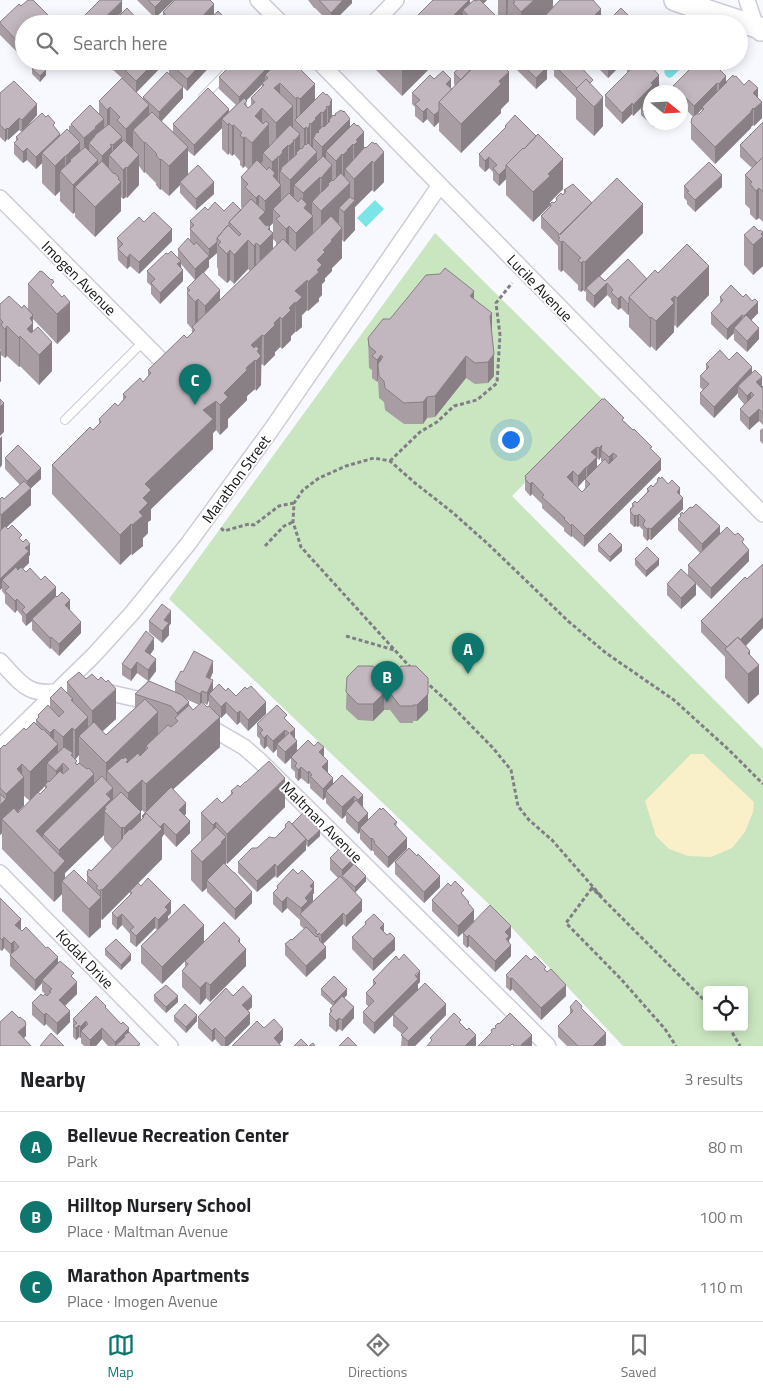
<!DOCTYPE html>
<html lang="en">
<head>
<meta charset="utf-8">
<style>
	:root { --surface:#fff; --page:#f2f2f2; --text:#202124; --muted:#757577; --line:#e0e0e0; --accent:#0f766e }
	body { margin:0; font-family:"Titillium Web",sans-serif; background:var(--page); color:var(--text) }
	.controls { position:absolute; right:15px; bottom:15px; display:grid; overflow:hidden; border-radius:5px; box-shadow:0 2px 12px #0003 }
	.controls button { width:45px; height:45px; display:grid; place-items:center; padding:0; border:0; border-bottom:1px solid var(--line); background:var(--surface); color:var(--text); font:25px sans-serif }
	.compass { position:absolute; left:643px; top:85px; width:45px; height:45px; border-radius:50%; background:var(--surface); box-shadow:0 2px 12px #0003; rotate:108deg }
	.you { position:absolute; left:510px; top:439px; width:18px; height:18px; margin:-12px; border:4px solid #fff; border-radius:50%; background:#1a73e8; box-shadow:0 0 0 8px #1a73e833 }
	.badge { display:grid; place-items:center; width:32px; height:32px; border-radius:50%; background:var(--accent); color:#fff; font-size:16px; font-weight:700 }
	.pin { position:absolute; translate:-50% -41px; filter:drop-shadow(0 1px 2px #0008) }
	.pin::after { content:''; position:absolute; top:26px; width:18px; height:15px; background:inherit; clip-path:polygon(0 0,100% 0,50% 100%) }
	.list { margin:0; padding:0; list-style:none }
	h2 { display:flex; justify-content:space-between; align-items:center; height:65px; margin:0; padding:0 20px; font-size:21px }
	h2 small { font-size:16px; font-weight:400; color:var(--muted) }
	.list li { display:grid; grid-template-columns:32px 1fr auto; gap:15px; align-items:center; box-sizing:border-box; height:70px; padding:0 20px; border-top:1px solid var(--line) }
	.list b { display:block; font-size:19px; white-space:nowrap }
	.list p { margin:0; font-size:16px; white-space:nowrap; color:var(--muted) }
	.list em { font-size:16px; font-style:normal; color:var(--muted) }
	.icon { flex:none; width:28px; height:28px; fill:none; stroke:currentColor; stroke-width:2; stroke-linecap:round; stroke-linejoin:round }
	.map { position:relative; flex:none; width:763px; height:1046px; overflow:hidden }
	.search { position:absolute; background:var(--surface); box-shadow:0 2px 12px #0003; left:15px; right:15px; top:15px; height:55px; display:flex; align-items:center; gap:12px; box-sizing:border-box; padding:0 18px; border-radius:28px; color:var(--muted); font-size:19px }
	.sheet { height:275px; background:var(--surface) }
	nav { display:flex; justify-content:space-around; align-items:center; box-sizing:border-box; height:70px; border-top:1px solid var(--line); background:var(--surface); font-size:14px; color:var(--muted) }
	nav a { display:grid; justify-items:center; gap:2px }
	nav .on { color:var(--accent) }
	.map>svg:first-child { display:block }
</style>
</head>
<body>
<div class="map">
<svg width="763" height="1046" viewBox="0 0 763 1046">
	<rect width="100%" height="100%" fill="#f8f8ff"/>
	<!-- green -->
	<path fill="#cae6c0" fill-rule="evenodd" d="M435 233 605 402 512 496 763 749V1046H623L494 909 169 599ZM707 990H744V1027H707Z"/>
	<!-- sand -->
	<path fill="#f9efc9" d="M691 754H703L754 802 753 812 745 832 732 848 711 857 688 856 669 849 656 836 645 801Z"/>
	<!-- water -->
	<path fill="#7ae4e6" d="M669 61H688L672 77 669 78 666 76 664 72Z
		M375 200 384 209 366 227 357 218Z"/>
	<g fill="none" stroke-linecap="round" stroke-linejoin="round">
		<defs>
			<path id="lane" d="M203 97 238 61
				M65 420 143 342"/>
			<path id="street" d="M258 0 282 24
				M747 0 756 27 760 33
				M373 24 396 0
				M318 61 763 514
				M0 198 158 357
				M0 661C21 683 27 697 61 691
				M97 690 155 703
				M201 722 244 747 260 761 548 1046
				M0 747 94 655 133 612 188 544 271 430 440 185
				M0 873 170 1046"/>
			<path id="secondary" d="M675 0 763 29"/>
		</defs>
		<!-- lane casing -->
		<use href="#lane" stroke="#cdccd7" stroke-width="10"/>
		<!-- street casing -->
		<use href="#street" stroke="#cdccd7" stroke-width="18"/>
		<!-- secondary casing -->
		<use href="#secondary" stroke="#cdccd7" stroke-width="24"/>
		<!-- path -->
		<path stroke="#807f85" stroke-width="3" stroke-dasharray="4 2.5" stroke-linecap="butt" d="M390 461 420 432 437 422 454 406 477 400 497 383 500 335 496 303 512 283
			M221 528 224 531 249 524 254 525 279 506 294 503
			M265 546 284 526 293 522
			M346 636 394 650
			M411 668 301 547 293 522 294 503 303 490 319 478 346 466 374 458 390 461 415 483 452 512 488 544 568 621 606 653 674 700 729 750 763 784
			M425 681 449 703 493 748 511 770 518 806 529 820 552 840 601 896 592 888 707 1003
			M592 888 566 923 620 978 665 1029 676 1046
			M729 1027 740 1046"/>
		<!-- lane -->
		<use href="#lane" stroke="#fff" stroke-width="8"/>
		<!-- street -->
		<use href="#street" stroke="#fff" stroke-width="15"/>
		<!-- secondary -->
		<use href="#secondary" stroke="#fff" stroke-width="21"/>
	</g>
	<!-- wall -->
	<path fill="#a79da3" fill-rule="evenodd" d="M137 0H174L155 18Z
		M308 0H352V3L331 24 315 8H314Z
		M470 0V3L474 0H487L483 4 504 24H409Z
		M498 0H553V7L594 1 601 24H505L498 16Z
		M21 6 54 24H24V59L0 35V22Z
		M163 12 214 15 206 24H163Z
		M112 61H167L136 92 143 99V97L169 74V62L171 61H215L187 91 183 87V98L161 121 173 132V124L229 112 236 105 219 89V77L273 65 315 101 323 92 332 117 334 116 335 114 350 127 364 148 365 147 384 182 374 192 372 190 355 207V230L344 242 342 240V258L332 268V271L325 278V281L322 284V295L319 298V301L308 311 307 310 302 315V327L296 332H295L291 336V340L282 349 280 347 275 352V355L264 366 262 364 261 365V385L256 391 255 389 247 396V400L228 419V427L220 435 216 430 213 433V449L151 509V520L148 522V533L143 538V546L132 555 131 554 120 565 52 494V465L99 424V419L118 406 123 400V394L143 382 148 376V370L192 333V329L187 323V288L195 280 181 264 183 281 160 304 151 294V286L147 282V271L168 254 178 257V249L190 240V221L208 210 224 211 241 210 242 208 241 207V177L249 170 245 166 243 168 240 165V161L234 154 232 156 229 153 228 155 222 149V128L194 156 188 151V174L214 194 196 210 180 193V185L169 196 161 189 160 190 156 185V183L145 172 144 173 139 166V185L127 198 126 197 123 199 121 197V211L95 237 75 217V212L73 214 60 201V191L55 196 42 183V163L36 169 27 160 23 163 14 154V143L16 141V137L55 128 60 135 69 132V126L99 114V101L122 78 112 69ZM262 85V87L251 98V106L248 108 247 107 246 101ZM273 223V233L270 230 269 227ZM273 239 276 242V245L273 249ZM217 253V267L218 269V275L227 283 230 280 234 284 248 269 250 271 220 300 204 273 209 267V260Z
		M375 61H437L402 96 375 69Z
		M465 61H504L501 64 509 101 501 109V113L461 153 439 131V122L434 127 427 119 423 123 415 116V107L412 104V93L434 79 452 89 455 86 454 84V73Z
		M508 61H541L547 79 536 89Z
		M599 61H625L608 78 600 70V63Z
		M696 61 720 69 726 81 758 97 762 118 754 126 753 125 751 127V128L715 164 691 139V123L693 117 683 106 680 108V92H673V86L696 64ZM702 109V111L699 114H697Z
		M554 65 593 86 603 126 594 136 576 119V98L554 76Z
		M48 68 46 70V75L40 82 32 74V69Z
		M627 68 659 86 653 92H650V122H659L654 127 641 115V109L650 99 633 116 632 114 622 124 605 106V95L627 73Z
		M0 93 37 115 22 132 19 130 8 140 7 139 5 142 0 137Z
		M763 122V222L759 218 756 220 750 214V209L745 204V175L752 168 740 157V145Z
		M505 126 563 189 550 202V204L554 203 556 202V198L563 195 564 193V190L592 203 643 233 600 276 605 281 647 279 658 273 709 295 677 328 675 325 674 326V332L656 351 651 346 650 348 629 327V314L628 315 621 308 618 310 611 303V299L607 295 594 308 586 300V290L585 292 583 290 581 292 578 290V285L563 270 561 272 558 269V246L541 228V216L550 207V206L533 222 506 195V179L499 186 493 180V172L489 168 485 172 479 166V154L505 128Z
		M684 186 722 187 695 212 687 204V201L684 198Z
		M144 222 172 241 139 274 130 266 127 269 118 260 117 238Z
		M744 235 763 236V266L753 275 744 265Z
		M28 284 54 288 70 331 57 344 33 319V331L52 371 39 385 20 366 19 367 7 356 5 358 1 355V381L0 382V350L1 351 0 349V304L28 309Z
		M720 297 758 313 751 320 759 339 747 352 734 340V333L727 340 711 324V313L720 304Z
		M474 299 492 335 494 376 488 383 475 384 466 378 435 417 427 418 423 424H404L385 410 384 402 379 398 378 380 377 382 372 378V370L369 368 368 338 390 319Z
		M729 360 752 372 762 387 763 386V425L759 421 749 430 740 420V409L744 404 738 397V393L714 418 700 404V393L703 390 700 387V376L706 370V364Z
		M624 421 652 450 661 470 584 547 572 536 571 537 564 531V528L542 508V504L532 494 530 496 525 490V476ZM601 457V461L602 462 597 468V458L599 460ZM585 479V488L582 492 578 487Z
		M763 428V444L760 441V430Z
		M5 458 41 479 31 488V505L6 528 22 541 30 555 29 556V563L23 569 56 596 70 611 81 633 59 656 51 648 50 649 32 630V621L26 626 22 621V616L17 610 15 613 5 603V595L2 591V588L0 590V499H4L20 485 5 469Z
		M657 480 680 496 683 509 651 540 649 539 647 541 643 536V530L639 526 637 527 636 526 634 527 630 523V509L632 507V504L637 503 647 492V489L653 487 657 482Z
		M680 514H683L720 533 744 544 749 561 711 599 696 584V595L681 609 667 595V584L688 576V565L700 553 678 530V519L680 517Z
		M598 545 622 551 610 562 598 551Z
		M635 559 659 565 646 577 635 565Z
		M763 564V628L746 646 750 656 759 694 748 704 725 678V657L701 632V621L747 579Z
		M149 621 171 623 169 626V635L162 643 149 632Z
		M154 649 150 655 156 671 149 681 175 692V682L183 672H213L210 679 213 690 226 691 236 696 266 714 248 731 240 722 237 725 226 713 221 718 220 717V747L173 789 186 814 184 815 190 833 176 847 164 834 162 837V859L138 883 171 913 168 916V920L204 942 162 984 141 963V946L157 930 155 928 136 947 130 942V934L122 925 117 930 112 924V913L130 895V892L102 920 101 919V927L89 938 62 911V894L54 902 2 849V833L0 835V749L5 746 26 730 36 724V720L38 718V715L50 707V698L67 693V682L116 719 102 731 106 735 135 708V694L148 681 137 673 131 681 122 675V664ZM186 699 199 705 193 710 189 706ZM209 700V706L207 707 202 702 207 705ZM79 755V763L77 765 75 759ZM45 786V790L40 794 18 813 24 796 30 801ZM142 810 145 813 142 816V819L141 820 140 812ZM104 835V840L112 849 91 871 87 872V883L65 878V873Z
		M358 666 428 710 417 721H413V723H400L390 710H384L373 721 358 720 346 709 347 677Z
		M287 721 295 739 297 751 324 757 328 772 327 773 333 784 342 775 363 807 368 819 397 822 388 868 374 854V852L372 850 371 851 360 839V832L358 834 346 822V815L342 819 326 803V797L323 800 310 788V784L309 783 308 784 301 778 298 781 295 777V772L291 768V758L285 764 277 756V749L273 753 267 746 264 749 260 744V739L257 736V724Z
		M240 787 285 807 227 864 226 862V865L252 903 235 920 207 892V888L202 892 191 880V851L201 841V813L222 803 231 794V791Z
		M292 824 320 836 308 847 306 845V850L277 878 275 876 257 892 238 873V862L275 838 285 828V825Z
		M330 858 354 864 366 881 355 892 362 911 346 927 343 924 323 944 326 958 306 977 285 955V944L292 940 304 929 300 925V920L287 908 282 913 273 904V893L277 889V886L314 893 313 894V901L308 906 338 878 330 870Z
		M395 862 440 887 424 903 395 874Z
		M464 896 469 904 474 921 511 937 509 940 511 956 495 972 469 946 467 948 463 944V933L458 937 432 911V900Z
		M0 898 21 930 58 964 74 979 77 994 65 1006 70 1022 57 1035 46 1024 44 1026 32 1015V1003L43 996H47L42 991V983L35 991 10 966V954L4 948 2 951 0 950Z
		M365 922 395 950 373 971 352 949V937L365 925Z
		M240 943 246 966 210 1002 206 998 200 1005 182 987V971L185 967V961Z
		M105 949 131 960 121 970 105 955Z
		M531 960 546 970 566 996 541 1020 512 989 510 991 506 987V975Z
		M382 970 420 982 418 984V989L446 1015 415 1046H401L402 1034 393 1026V1015L374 1034 363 1023V1012L369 1007 366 1004V993L373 985V980L382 972Z
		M321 989 347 995 344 998 354 1018 342 1031 339 1029 336 1032 329 1026V1014L330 1013V1009L333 1006 321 995Z
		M154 995 178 1002 166 1013 154 1001Z
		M233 996 252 1007 248 1011 250 1024 228 1046H221L215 1039 212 1042 198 1028V1017Z
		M570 1007 582 1009 606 1045 604 1046H567L558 1037V1026L570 1014Z
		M106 1009 129 1032 140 1046H108L102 1039 96 1046H84L81 1043V1037L80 1038 79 1037 76 1040 73 1037V1019Z
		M174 1016 197 1021 186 1033 174 1021Z"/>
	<!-- shaded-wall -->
	<path fill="#888085" d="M162 0H174L155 18V7Z
		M343 0H352V3L331 24V13Z
		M469 0H470V18L463 10V24H445Z
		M481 0H487L481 6Z
		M506 0H508L507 24H506Z
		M534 0H553V11L541 20 540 24H521V12Z
		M593 0H594V16L601 9V24H586Z
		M122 1V12L110 24H98Z
		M214 4V16L206 24H195Z
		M156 61H167L136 93V81Z
		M204 61H215L187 91V79Z
		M407 61H437L402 96V66Z
		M613 61H625L608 78V66Z
		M273 62V74L269 69V78H268L265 75V81L239 108V97Z
		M48 63V68L46 70V75L40 82V76L44 67Z
		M547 67V79L536 89V78Z
		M509 72V101L501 109V113L461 153V124L499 81Z
		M659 75V86L653 92H650V99L633 116V105L651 83Z
		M726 76V88L719 95V84Z
		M451 79V91L446 84Z
		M280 83V112L274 88Z
		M717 83V94L702 107V109L694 117V106Z
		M315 84V114L300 124V99Z
		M183 87V98L159 124V112Z
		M758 88V105L753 110V93Z
		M683 95V106L681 108V97Z
		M297 97V122L296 121V99Z
		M603 97V126L594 136V107Z
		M332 100V130L330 121 329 120V136L328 137V107L330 102Z
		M762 102V118L754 126V109Z
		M632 103V114L622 124V113Z
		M37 104V115L22 132V120Z
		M149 105V135L133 130V151L126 158V129Z
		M293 106V136L276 153V123Z
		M327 106V138L323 142V113Z
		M110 107V137L107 139V110Z
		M262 108V132L269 124V154L263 153V161L252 172V143L255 116Z
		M427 108V119L423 123V112Z
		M753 108V125L751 127V128L715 164V147Z
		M229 109V120L222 119V128L194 156V145Z
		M439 111V122L434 127V115Z
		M321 112V141L318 131V143L314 136V139L313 138V152L311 154V124L315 118Z
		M19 118V130L8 140V129Z
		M104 119V149L95 135V149L89 143V164L84 168V138Z
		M350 119V146L353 144V173L345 169V183L343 185V155L342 154V184L336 190V161L326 151V172L332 165V194L328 184V199L321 207 322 147Z
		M654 122H659L654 127Z
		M229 123V153L228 155V125Z
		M310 123V155L307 158V129Z
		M234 125V154L232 156V126Z
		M306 127V157L304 159V129Z
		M7 128V139L5 142V130Z
		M364 132V162L354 174V145L356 140Z
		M60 134V146L42 153V163L36 169V157Z
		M300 134V164L297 154 296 153V168L295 170V140Z
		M122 137V167L113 159V145Z
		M245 137V166L243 168V138Z
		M294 141V171L289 176V146Z
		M80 142V172L70 160V181L66 178V156Z
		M145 142V172L144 173V143Z
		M111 144V147L112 146V158L109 155V179L102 186V156Z
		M288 145V174L281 168V172L280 171V185L279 187V157L282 151Z
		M188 147V177L180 182V185L169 196V166Z
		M27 148V160L23 163V152Z
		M317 152V179L320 177V206L312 202V214L307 219 313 216V246L296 263V233L303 223V193L294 185V205L290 210V180Z
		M384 152V182L374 192V163Z
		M139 155V185L127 198V168Z
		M65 156V176L60 171V191L55 196V166Z
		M278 157V187L281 185V214L273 209V223L265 231V201L272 192V162Z
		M489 157V168L485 172V161Z
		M161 159V189L160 190V160Z
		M563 159V189L550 202V205L533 222V192L548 174Z
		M98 160V190L75 187V212L73 214V185Z
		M372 161V190L355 207V230L344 242V212L339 208V223L321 241V211L350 183V206L354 202V179Z
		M126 167V197L123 199V170Z
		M506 168V179L499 186V175Z
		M722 175V187L695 212V200Z
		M119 178V183L121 182V211L95 237V207Z
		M214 182V194L196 210V199Z
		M759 188V218L756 220V191Z
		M259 195V224L256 227V198Z
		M643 204V233L587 289 586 288V290L585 292V262Z
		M265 212V241L268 229 270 227V236L273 233V263L260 276 259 218Z
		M289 226V256L286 259V229Z
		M342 228V258L332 268V271L325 278V281L322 284V295L319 298V301L308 311V282L317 260 331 240Z
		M172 229V241L139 274V262Z
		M763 232V266L753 275V245Z
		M248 240V269L234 284V255Z
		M563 241V270L561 272V242Z
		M217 242V253L209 260V249Z
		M256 243V272L254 275V246Z
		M230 250V280L227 283V254Z
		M130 254V266L127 269V258Z
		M209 256V267L195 281V269Z
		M181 261V272L183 270V281L160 304V293L177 264Z
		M583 261V290L581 292V263Z
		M709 266V295L677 328V298Z
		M307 280V310L302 315V327L296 332 295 291Z
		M607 283V295L594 308V296Z
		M220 290V320L205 336V306Z
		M474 291V312L470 296Z
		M621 296V308L618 310V299Z
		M675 296 674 332 656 351V321L671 299Z
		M198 299V329L195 332V302Z
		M70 302V331L57 344V314Z
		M295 302V332L291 336V340L282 349V319L289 308Z
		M758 302V313L744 328V316Z
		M629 303V314L628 315V304Z
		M492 313V335L490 338V316Z
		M33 315V350L27 329 30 318Z
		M742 315V326L734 328V333L727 340V329Z
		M280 317V347L275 352V355L264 366V336L274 323Z
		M651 317V346L650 348V318Z
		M7 326V356L5 358V329Z
		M759 328V339L747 352V341Z
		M262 335 261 385 256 391V361L255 360V389L247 396V400L228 419V427L220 435V405L224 393 246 368 251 345Z
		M20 336V366L19 367V338Z
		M52 342V371L39 385V355Z
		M1 351V381L0 382V352Z
		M494 354V376L488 383V362Z
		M381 355V377L378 364V380L377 382V360Z
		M466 356V378L435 417V396Z
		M752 367V378L738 386V393L714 418V407Z
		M762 377V389L756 382Z
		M751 392V403L747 407V396Z
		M427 397V418L423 424V402Z
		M216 401V430L213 433V449L151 509V520L148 522V533L143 538V546L132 555V525L139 512 145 484 203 410Z
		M4 403V432L0 436V407Z
		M759 409V421L749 430V418Z
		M2 436V465L0 468V438Z
		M602 445 601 457 599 460V448Z
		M597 447V469L587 479V467L591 452Z
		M613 453V464L609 468V457Z
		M661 459V470L584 547V536Z
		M586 467V478L578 487V476Z
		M41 468V479L28 491 31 488V505L1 532V515L27 492V481Z
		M573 471V483L567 477Z
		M532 482V494L530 496V484Z
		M680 488V500L677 492Z
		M683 498V509L651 540V529Z
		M639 514V526L637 527V516Z
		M636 515V526L634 527V516Z
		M131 524V554L120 565V535Z
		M572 524V536L571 537V526Z
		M720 526V538L702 555V544Z
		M649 528V539L647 541V529Z
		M30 544V555L29 556V563L6 584 2 580V588L0 590V579L25 548Z
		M622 545V551L610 562V557Z
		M749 550V561L711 599V588Z
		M659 559V565L646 577V571Z
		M696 583V595L681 609V598Z
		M56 587V598L32 619V621L26 626V615Z
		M17 599V610L15 613V601Z
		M70 600V611L65 605Z
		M171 611V623L169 626V635L162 643V631L164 620Z
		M763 617V628L733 658 730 650Z
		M81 622V633L59 656V644Z
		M51 637V648L50 649V638Z
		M154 638V649L145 662V651Z
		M750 651V672L759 665V694L748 704V653Z
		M156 659V671L148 681V670Z
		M213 661V672L206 688V677Z
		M137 662V673L131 681V670Z
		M428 678V710L417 721V705Z
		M213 680V691L209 694V700L207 705V693Z
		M116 689V719L92 741V711Z
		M202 691V702L200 706V694Z
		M384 693V710L373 721V704Z
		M73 699V783L71 759 63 763V793L56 801V771L47 763V784L45 785V786L30 801V772L50 751V733L54 729V747L58 744V769L63 764V737L71 700Z
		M189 702V731L177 720V713Z
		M226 702V713L221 718V707Z
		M266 702V714L248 731V720Z
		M240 711V722L237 725V713Z
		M158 712V742L148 748 146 746V753L128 790 126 792V772L107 771V791L106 792V763Z
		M88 717V744L79 736V755L75 760V730Z
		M220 717V747L146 814V784Z
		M295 729V740L290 733Z
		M285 730V741L277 744V749L273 753V741Z
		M267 735V746L264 749V738Z
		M297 741V752L285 764V752Z
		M324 747V759L319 752Z
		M328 761V772L322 779V767Z
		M22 764V779L24 777V806L6 824V794L17 769Z
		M301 767V778L298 781V770Z
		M309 771V783L308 784V773Z
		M94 774V804L43 834V854L36 831Z
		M285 778V807L227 864V834Z
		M333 778V790L326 791V797L323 800V789Z
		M142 780V810L128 823V793Z
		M113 788V817L105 807 104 835 65 873V884L62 881V894L54 902V873L59 868V850Z
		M363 795V807L358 811V800Z
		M354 796V807L346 811V815L342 819V807Z
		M6 799V824L2 819V833L0 835V805Z
		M186 803V814L179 821V810Z
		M141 812V842L124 857V828Z
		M368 813V824L360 828V832L358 834V823Z
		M190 821V833L176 847V835Z
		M216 822V849L221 842 226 837V867L207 880V888L202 892V862L213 852V825Z
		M164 823V834L162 837V859L102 920V890Z
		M123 827V856V838L122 837 121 858V828Z
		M320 830V836L308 847V841Z
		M372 838V850L371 851V839Z
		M407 838V849L388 868V857Z
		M306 839V850L277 878V867Z
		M354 858V870L342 876V870Z
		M275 864V876L257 892V881Z
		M366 876V881L355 893V887Z
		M440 876V887L424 903V892Z
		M314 882V893L313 894V901L301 914V908L310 886Z
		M101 889V927L89 938V909L100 899V891Z
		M252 892V903L235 920V909Z
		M287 897V908L282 913V902Z
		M362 900V911L346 927V916Z
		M171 901V913L168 916V921L158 931V920L165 907Z
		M474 910V921L458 937V926Z
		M343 913V924L321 946V935Z
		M122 914V925L117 930V918Z
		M155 917V928L136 947V936Z
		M21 919V931L15 925Z
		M384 924V936L380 928Z
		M204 925V942L162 984V967Z
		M511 926V937L509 940V947L511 945V956L495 972V961L505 932Z
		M469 935V946L467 948V937Z
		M4 937V948L2 951V940Z
		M395 938V950L373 971V959Z
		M240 939V955L246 949V966L210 1002V985Z
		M14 941V953L11 955V944Z
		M326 947V958L306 977V966Z
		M131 954V960L121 970V965Z
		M58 957V968L42 980V983L35 991V980Z
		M420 971V982L418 984V990L374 1034V1023Z
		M512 978V989L510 991V979Z
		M77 982V994L59 1011V1000Z
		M206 982V998L200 1005V988Z
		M566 985V996L541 1020V1008Z
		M347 989V995L334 1008V1002Z
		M178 996V1002L166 1013V1007Z
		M252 996V1007L242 1016V1005Z
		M446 1004V1015L415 1046H408V1041Z
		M354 1007V1018L342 1031V1020Z
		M70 1011V1022L57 1035V1023Z
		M46 1013V1024L44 1026V1015Z
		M250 1013V1024L228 1046H225V1038Z
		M197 1015V1021L186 1033V1027Z
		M339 1018V1029L336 1032V1021Z
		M86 1021V1033L81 1031V1037L80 1038V1027Z
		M26 1025V1036L18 1044V1032Z
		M79 1025V1037L76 1040V1028Z
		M102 1028V1039L96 1046H90V1040Z
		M129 1028V1040L124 1035V1045L115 1046V1042Z
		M215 1028V1039L212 1042V1031Z
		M283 1029V1040L278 1046 274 1038Z
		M606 1033V1045L604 1046H593Z
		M476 1035V1046H465Z
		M532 1035V1046H521V1045Z"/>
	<!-- building -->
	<path fill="#c2b7be" stroke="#888085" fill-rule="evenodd" d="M28 0H33L54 21 51 24H24V48L0 23V22L19 4 21 6Z
		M100 0H121L122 1 98 24H76Z
		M148 0H162L155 7Z
		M175 0H210L214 4 195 24H174L163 12Z
		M319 0H343L331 13Z
		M433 0H469L445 24H409Z
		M474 0 476 1 477 0H480L504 24H476L463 10Z
		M513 0H534L521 12 513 3 515 2Z
		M560 0H594H593L601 9 586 24H544L541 20Z
		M127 8 141 23 139 24H113L112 23Z
		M621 8 637 24H605Z
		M218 11 231 24H206Z
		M39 61H47L48 63 44 67 46 70 40 76 32 69Z
		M116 61H156L136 81Z
		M171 61H204L187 79 169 62Z
		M235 61H271L273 62 239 97 219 77Z
		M277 61H292L315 84 300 99 297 97 296 99 280 83 274 88 293 106 276 123 262 108 255 116 263 124 266 121 269 124 252 143 245 137 243 138 240 135 242 133 234 125 232 126 229 123 228 125 222 119 244 98 247 101 244 104 248 108 255 102 251 98 264 85 262 83 268 78 265 75 270 70 269 69Z
		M397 61H407L402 66Z
		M465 61H479L461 80 454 73Z
		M479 61H498L509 72 499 81 501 84 461 124 439 102Z
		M519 61H541L547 67 536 78Z
		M558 61H575L593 80 590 83 586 79 577 88 554 65Z
		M603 61H613L608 66Z
		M644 61H646L659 75 651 83 653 85 633 105 632 103 622 113 605 95 630 70 627 68 634 62 639 66Z
		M696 61H715L720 66 718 68 726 76 719 84 717 83 694 106 683 95 681 97 680 92H676L678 91 673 86 697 62Z
		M443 71 451 79 446 84 452 89 439 102V111L434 115 427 108 423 112 415 104 420 100 412 93 430 75 434 79Z
		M167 72 183 87 159 112 143 97Z
		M733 75 734 77 736 76 744 85 749 80 758 88 753 93 762 102 754 109 753 108 751 111V112L715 147 691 123 692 118 696 114H699L704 109 702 107 727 82H726Z
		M122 78 149 105 126 129 117 120 120 117 110 107 107 110 99 101Z
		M586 79 603 97 594 107 576 89Z
		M14 81 37 104 22 120 19 118 8 129 7 128 5 130 0 125V93Z
		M208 88 229 109 194 145 173 124Z
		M323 92 326 95 327 94 332 100 330 102 331 104 328 107 327 106 326 107 327 108 323 113 321 112 315 118 316 119 311 124 310 123 309 124 310 125 307 129 306 127 304 129 295 120Z
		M650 99V118L641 109Z
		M90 105 104 119 95 127 96 128 91 132 84 138 71 124Z
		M341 110 343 112 344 111 350 119 322 147 313 138 315 136H314L317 132 318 133 319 132 318 131 323 126 324 127 330 121 329 120 333 115 334 116 336 115 335 114Z
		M152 112 188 147 169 166 161 159 160 160 156 155 157 154 145 142 144 143 133 130Z
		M42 113 46 117 48 115 55 123 53 125 60 134 36 157 27 148 23 152 14 143 18 139 16 137Z
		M515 115 536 136 524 149 523 148 506 165V168L499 175 493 168 497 165 489 157 485 161 479 154 506 127 505 126Z
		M763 122V157L757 163 740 145Z
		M354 123 357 126 358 125 364 132 356 140 358 141 354 145 353 144 347 150H348L343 155 342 154 336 161 326 151Z
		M109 124 122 137 113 145 111 144 110 145 112 146 102 156 89 143 95 136V135Z
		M290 125 300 134 295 140H293L294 141 289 146 288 145 282 151 283 152 279 157 278 156V157L272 162 263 153Z
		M67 129 80 142 66 156H65L55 166 42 153Z
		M538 134 563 159 548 174 550 176 533 192 506 165 523 148 524 149Z
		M124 140 139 155 127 168 126 167 123 170 109 155Z
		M372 142 375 144 376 143 384 152 374 163 372 161 354 179 345 169 365 147 366 148Z
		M308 143 317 152 290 180 280 171 282 169 281 168 297 154 296 153 301 148 302 149 305 144 306 145Z
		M85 147 98 160 73 185 60 171 71 161 70 160Z
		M323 156 332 165 321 178 320 177 303 193 294 185Z
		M763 157V192L759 188 756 191 750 184 752 182 745 175Z
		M257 160 267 170 269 167 275 173 273 176 281 185 265 201 259 195 256 198 245 187 248 184 241 177Z
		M102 161 114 174 115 173 119 178 118 179 121 182 95 207 75 187Z
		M709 162 722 175 695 200 687 192 689 191 684 186Z
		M198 165 214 182 196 199 180 182Z
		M341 173 350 183 321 211 312 202 322 191V192L329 185 328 184 332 180 333 181Z
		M617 178 643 204 585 262 583 261 581 263 578 260 581 258 563 241 561 242 558 240 560 238 558 236Z
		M573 184 592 203 560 235 541 216 551 206 550 204 552 202 554 203 557 200 556 198 561 193 563 195 566 191 564 190Z
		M289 193 298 202 301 198 307 204 304 208 313 216 296 233 289 226 286 229 276 219 280 216 273 209Z
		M350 197 355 200 344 212 339 208Z
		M251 199 265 212 259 218 266 226 267 225 270 227 268 229 273 233 260 246 256 243 254 246 248 240 234 255 230 250 227 254 218 245 221 242 217 238 228 225 239 236 241 234 229 222Z
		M215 202 224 211 233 202 241 210 229 222V226L228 225 217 238V242L209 249 190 229 194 225 190 221 205 207 208 210Z
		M154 212 172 229 139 262 130 254 127 258 118 249 123 244 117 238 139 217 144 222Z
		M331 216 342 228 331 240 332 241 323 250 325 252 317 260 322 265 317 270 319 272 308 282 307 280 295 291 302 297 296 303 295 302 289 308 291 310 282 319 280 317 274 323 275 325 264 336 262 335 251 345 254 348 256 346 259 349 257 351 261 356 256 361 255 360 246 368 247 370 224 393 228 397 220 405 216 401 203 410 213 419 145 484 151 490 143 498 148 503 139 512 143 516 132 525 131 524 120 535 52 465 90 427 93 430 101 422 99 419 115 403 118 406 126 397 123 394 140 378 143 382 151 373 148 370 184 335 187 338 195 330 192 327 283 239 295 251Z
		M754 226 759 231 760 230 763 232 761 234 763 236 753 245 744 235Z
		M188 238 194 245 196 242 209 256 195 269 178 249Z
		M687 244 709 266 677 298 675 296 671 299 674 303 656 321 651 317 650 318 629 297 655 270 658 273Z
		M171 251 181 261 177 264 183 270 160 293 151 283 155 279 147 271 166 253 168 254Z
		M628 259 647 279 629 297V303L628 304 621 296 618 299 611 292 613 290 607 283 594 296 586 288 599 276 605 281Z
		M445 268 474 291 470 296 492 313 490 316 494 354 488 362 475 363 466 356 435 396 427 397 423 402 404 403 385 388 384 381 379 376 378 364 383 357 381 355 377 360 372 356 376 352 369 346 368 338 383 319H390L426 275 440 274Z
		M40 271 43 272 51 280 52 279 54 282 51 285 62 297 64 295 70 302 57 314 28 284Z
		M203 272 220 290 205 306 198 299 195 302 187 293 190 290 187 288Z
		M731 285 743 297 746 294 752 301 755 299 758 302 744 316 742 315 727 329 711 313 723 300 720 297Z
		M9 296 22 308 24 305 33 315 30 318 33 323 27 329 31 333 38 327 52 342 39 355 20 336 19 338 7 326 5 329 1 325 3 322 0 319V304Z
		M746 315 759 328 747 341 734 328Z
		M720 350 729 360 737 352 752 367 714 407 700 393 709 384 700 376 709 367 706 364Z
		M755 370 762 377 756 382 762 388 763 386V414L759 409 749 418 740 409 754 395 751 392 747 396 738 386Z
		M0 399 4 403 0 407Z
		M602 399H605L624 418 622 420 633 430 634 429 652 447 650 448 661 459 584 536 572 524 571 526 564 519 565 518 542 497 544 495 532 482 530 484 525 479 526 478 525 476ZM602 445 601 450 609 457 613 453 617 456 609 464 605 459 585 479 590 484 582 492 567 477 573 471 578 476 586 467H587L597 457 591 452 597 447 599 448Z
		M18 445 41 468 27 481 5 458Z
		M659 477 660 479 662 477 668 484 672 480 680 488 677 492 683 498 651 529 649 528 647 529 643 525 645 520 639 514 637 516 636 515 634 516 630 511 631 510 630 509 634 506 632 504 635 501 637 503 649 491 647 489 651 485 653 487 658 481 657 480Z
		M24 481 31 488 1 515 0 514V499L2 497 4 499Z
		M696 504 720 526 702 544 678 519 681 516 680 514 682 512 683 514 690 507 692 508Z
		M12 525 22 535 19 538 23 542 26 539 30 544 25 548 29 551 0 579V531L5 526 8 529Z
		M727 527 735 535 738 533 744 539 742 542 749 550 711 588 688 565Z
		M610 533 622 545 610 557 598 545Z
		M647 547 659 559 646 571 635 559Z
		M763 564V617L740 640 738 637 727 647 701 621 745 577 747 579Z
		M16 567 18 570 21 567 26 572 30 568 41 580 45 576 56 587 26 615 22 610 25 607 17 599 15 601 5 591 9 587 2 580Z
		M681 569 696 583 681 598 667 584Z
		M62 592 70 600 65 605 81 622 59 644 51 637 50 638 32 619 56 596 57 597Z
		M162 604 171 611 164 620 169 623 162 631 149 621Z
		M146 631 154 638 145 651 156 659 148 670 137 662 131 670 122 664Z
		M738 637 750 651 748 653 759 665 748 674 725 649Z
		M194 651 213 661 206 677 213 680 207 693 202 691 200 694 175 682 181 671 183 672Z
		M358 666H373L381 673H394L401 666H416L428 678V694L417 705H413V706H400L390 693H384L373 704H358L346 692 347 677Z
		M79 672 86 679 92 674 98 680 101 677 106 682 108 680 116 689 92 711 67 682Z
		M149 681 182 695 189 702 177 713 171 706 135 694Z
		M219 684 226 691 228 688 236 696 245 687 247 689 251 686 266 702 248 720 240 711 237 713 226 702 221 707 209 694Z
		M61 687 73 699 71 700 88 717 75 730 72 728 63 737 54 729 50 733 36 720 39 717 38 715 48 705 59 717 64 712 50 698Z
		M145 699 158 712 106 763 79 736 94 722 106 735Z
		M202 702 207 707 209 706 220 717 146 784 142 780 128 793 107 771 122 758 123 759 125 757 128 760 126 762 127 763 138 753 140 756 148 748 146 746 168 725 171 727 178 721 175 718 189 705 193 710Z
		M277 705 287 715 284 718 295 729 290 733 297 741 285 752 277 744 289 733 285 730 273 741 267 735 264 738 260 733 263 730 257 724Z
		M34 722 42 730 43 729 58 744 30 772 22 764 17 769 24 777 6 794 0 788V749L4 745 5 746 24 728 26 730Z
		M308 740 314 746 318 742 324 747 319 752 328 761 322 767 333 778 323 789 310 776 312 775 309 771 308 773 301 767 298 770 295 766 297 763 291 757Z
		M64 747 73 753 71 755 77 761 75 763 77 765 79 763 87 769 89 768 94 774 36 831 65 861 54 873 2 819 14 808 18 813 38 792 40 794 47 787 45 785 48 781 49 782 60 771 63 774 69 769 63 763 56 771 47 763Z
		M269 761 285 778 227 834 216 822 213 825 201 813 217 798 222 803 233 793 231 791 238 785 240 787 245 782H246Z
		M342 775 363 795 358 800 354 796 342 807 326 791Z
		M102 776 113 788 106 794 111 799 59 850 43 834Z
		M171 787 186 803 179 810 190 821 176 835 164 823 160 827 146 813 143 817 142 816Z
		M121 792 141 812 124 828 123 827 121 828 104 811 106 809 105 807Z
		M0 794 6 799 0 805Z
		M356 800 368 813 358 823 346 811Z
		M380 808 381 810 383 808 397 822 394 824 407 838 388 857 374 843 375 842 372 838 371 839 360 828Z
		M146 813 162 829 102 890 101 889 100 891 96 888 98 886 87 875 88 873 87 872 89 869 91 871 123 838 122 837 130 829 131 830 144 817 143 816Z
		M303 813 320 830 308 841 292 824Z
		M289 821 306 839 277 867 275 864 257 881 238 862 252 848H257L269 837 275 838 286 827 285 825Z
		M216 827 226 837 221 842 222 843 202 862 191 851Z
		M342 846 354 858 342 870 330 858Z
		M409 848 417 856 418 854 440 876 424 892 395 862Z
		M224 863 233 872 235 873 252 892 235 909 207 880Z
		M354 864 366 876 355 887 342 876Z
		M293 869 298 874 302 870 314 882 310 886 313 889 305 898 308 901 301 908 287 897 282 902 273 893 278 888 277 886Z
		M74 870 101 897 89 909 62 881Z
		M340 876 362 900 346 916 343 913 321 935 319 933 318 935 315 932 317 931 300 914Z
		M148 878 171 901 165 907 168 910 158 920 155 917 136 936 130 930 134 927 122 914 117 918 112 913 132 893 130 891 138 883 141 886Z
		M455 881 464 890 461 893 469 902 468 903 474 910 458 926 432 900 448 883 451 886Z
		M0 898 21 919 15 925 22 931 26 927 46 948 48 947 58 957 35 980 10 955 19 947 14 941 11 944 4 937 2 940 0 938Z
		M184 904 204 925 162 967 141 946Z
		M490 905 511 926 505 932 509 936 506 939 511 945 495 961 469 935 467 937 463 933Z
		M374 914 384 924 380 928 387 935 390 933 395 938 373 959 352 937 366 924 365 922Z
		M224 922 240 939 238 941 246 949 210 985 206 982 200 988 182 971 188 964 185 961Z
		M306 927 316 937 317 936 320 939 319 940 326 947 306 966 285 944 291 939 292 940Z
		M116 939 131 954 121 965 105 949Z
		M404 954 420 971 415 975 418 979 374 1023 363 1012 374 1001 366 993 376 983 373 980 396 956 399 960Z
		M526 955 531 960 535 956 546 967 544 969 547 972 551 969 566 985 541 1008 512 978 510 979 506 975Z
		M60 961 74 973 71 976 77 982 59 1000 70 1011 57 1023 46 1013 44 1015 32 1003 41 994 43 996 45 994 47 996 51 992 49 991 52 989 42 980Z
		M334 976 347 989 334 1002 321 989Z
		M425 983 446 1004 408 1041 401 1035 408 1028 393 1014Z
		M166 985 178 996 166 1007 154 995Z
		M243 986 252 996 242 1005 250 1013 225 1038 215 1028 212 1031 198 1017 226 988 233 996Z
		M96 996 106 1006 105 1007 121 1024 123 1022 129 1028 115 1042 102 1028 90 1040 81 1031 88 1024 86 1021 80 1027 79 1025 76 1028 73 1026 77 1023 73 1019Z
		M342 996 354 1007 342 1020 339 1018 336 1021 329 1014 332 1011 330 1009Z
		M576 1000 582 1006 581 1008 606 1033 593 1046H578L558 1026 573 1011 570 1007Z
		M185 1004 197 1015 186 1027 174 1016Z
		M12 1011 19 1018 20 1017 25 1021 26 1025 18 1032 31 1046H0V1022Z
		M454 1013 461 1020 459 1022 467 1030 469 1028 476 1035 465 1046H427L432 1040 430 1038Z
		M510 1013 532 1035 521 1045 522 1046H513L514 1045 512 1044 510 1046H478L492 1032 491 1030 494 1028 495 1029 496 1027 495 1026 498 1023 499 1024Z
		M274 1019 283 1029 274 1038 281 1046H232L257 1021 264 1028Z
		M129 1032 140 1044 137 1046H115L125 1037 124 1035Z
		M51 1033 64 1046H40Z
		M348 1037 357 1046H339Z
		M301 1039 308 1046H294Z
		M313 1043 315 1046H309Z"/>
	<g text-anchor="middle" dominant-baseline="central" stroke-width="4" stroke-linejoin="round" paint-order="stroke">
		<!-- street labels -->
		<g font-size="15" fill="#131216" stroke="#fff">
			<text transform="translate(79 278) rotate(45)">Imogen Avenue</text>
			<text transform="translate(540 288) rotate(46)">Lucile Avenue</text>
			<text transform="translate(236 479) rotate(-54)">Marathon Street</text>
			<text transform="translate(322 822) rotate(45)">Maltman Avenue</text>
			<text transform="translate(85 959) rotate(46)">Kodak Drive</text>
		</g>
	</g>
</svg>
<div class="controls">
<button><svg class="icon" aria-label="locate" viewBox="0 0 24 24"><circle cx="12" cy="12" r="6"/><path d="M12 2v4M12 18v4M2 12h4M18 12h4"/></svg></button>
</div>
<svg class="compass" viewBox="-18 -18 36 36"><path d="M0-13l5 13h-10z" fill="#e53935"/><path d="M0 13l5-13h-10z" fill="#757577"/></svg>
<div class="you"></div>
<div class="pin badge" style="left:468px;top:674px">A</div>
<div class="pin badge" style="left:387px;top:702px">B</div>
<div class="pin badge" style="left:195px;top:405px">C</div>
<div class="search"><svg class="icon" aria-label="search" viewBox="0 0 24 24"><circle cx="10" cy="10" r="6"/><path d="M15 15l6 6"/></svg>Search here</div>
</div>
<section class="sheet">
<h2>Nearby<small>3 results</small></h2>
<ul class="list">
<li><span class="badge">A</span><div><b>Bellevue Recreation Center</b><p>Park</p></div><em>80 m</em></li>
<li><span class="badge">B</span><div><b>Hilltop Nursery School</b><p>Place · Maltman Avenue</p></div><em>100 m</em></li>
<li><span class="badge">C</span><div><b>Marathon Apartments</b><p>Place · Imogen Avenue</p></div><em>110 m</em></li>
</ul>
</section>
<nav>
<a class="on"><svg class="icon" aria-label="map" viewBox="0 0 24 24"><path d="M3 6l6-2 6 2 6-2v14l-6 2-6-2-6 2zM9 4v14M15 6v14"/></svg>Map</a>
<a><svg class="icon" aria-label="directions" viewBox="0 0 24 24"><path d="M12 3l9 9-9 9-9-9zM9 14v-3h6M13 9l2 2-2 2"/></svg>Directions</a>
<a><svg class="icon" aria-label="saved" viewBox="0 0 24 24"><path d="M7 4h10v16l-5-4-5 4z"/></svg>Saved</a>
</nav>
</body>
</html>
